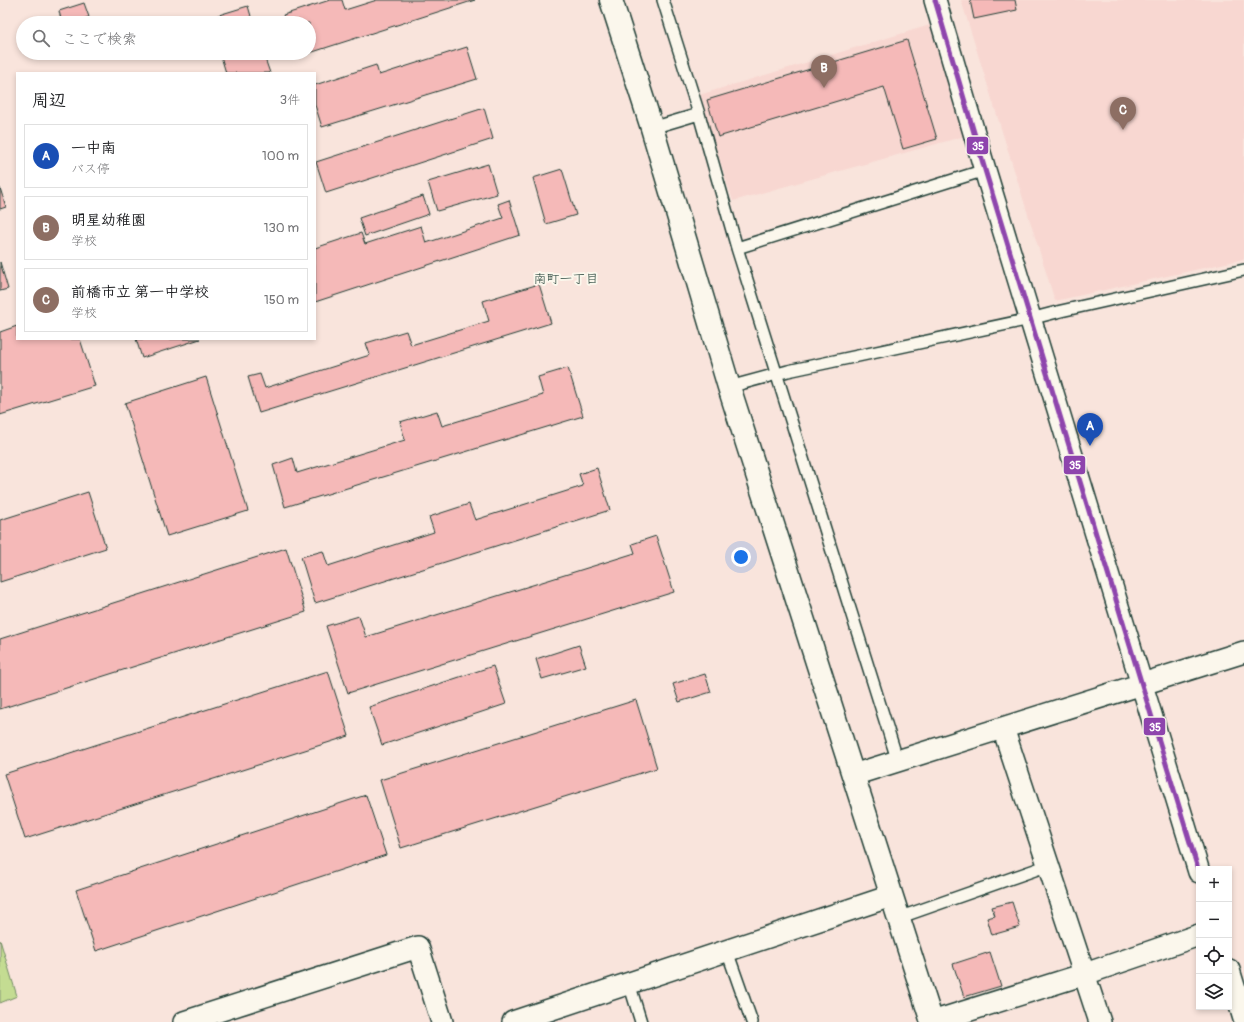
<!DOCTYPE html>
<html lang="ja">
<head>
<meta charset="utf-8">
<style>
	:root { --surface:#fff; --page:#f2f2f2; --text:#202124; --muted:#757577; --line:#e0e0e0; --accent:#1f3d34 }
	body { margin:0; font-family:Pangolin,"Klee One",sans-serif; background:var(--page); color:var(--text) }
	.controls { position:absolute; right:12px; bottom:12px; display:grid; overflow:hidden; border-radius:0px; box-shadow:0 2px 6px #0003 }
	.controls button { width:36px; height:36px; display:grid; place-items:center; padding:0; border:0; border-bottom:1px solid var(--line); background:var(--surface); color:var(--text); font:20px sans-serif }
	.you { position:absolute; left:741px; top:557px; width:14px; height:14px; margin:-10px; border:3px solid #fff; border-radius:50%; background:#1a73e8; box-shadow:0 0 0 6px #1a73e833 }
	.badge { display:grid; place-items:center; width:26px; height:26px; border-radius:50%; background:var(--accent); color:#fff; font-size:13px; font-weight:700 }
	.pin { position:absolute; translate:-50% -33px; filter:drop-shadow(0 1px 2px #0008) }
	.pin::after { content:''; position:absolute; top:21px; width:14px; height:12px; background:inherit; clip-path:polygon(0 0,100% 0,50% 100%) }
	.list { margin:0; padding:0; list-style:none }
	h2 { display:flex; justify-content:space-between; align-items:center; height:52px; margin:0; padding:0 16px; font-size:17px }
	h2 small { font-size:13px; font-weight:400; color:var(--muted) }
	.list li { display:grid; grid-template-columns:26px 1fr auto; gap:12px; align-items:center; box-sizing:border-box; height:64px; margin:0 8px 8px; padding:0 8px; border:1px solid var(--line); border-radius:0px }
	.list b { display:block; font-size:15px; white-space:nowrap }
	.list p { margin:0; font-size:13px; white-space:nowrap; color:var(--muted) }
	.list em { font-size:13px; font-style:normal; color:var(--muted) }
	.icon { flex:none; width:22px; height:22px; fill:none; stroke:currentColor; stroke-width:2; stroke-linecap:round; stroke-linejoin:round }
	.map { position:relative; flex:none; width:1244px; height:1022px; overflow:hidden }
	.search { position:absolute; background:var(--surface); box-shadow:0 2px 6px #0003; left:16px; top:16px; width:300px; height:44px; display:flex; align-items:center; gap:10px; box-sizing:border-box; padding:0 14px; border-radius:22px; color:var(--muted); font-size:15px }
	.panel { position:absolute; background:var(--surface); box-shadow:0 2px 6px #0003; left:16px; top:72px; width:300px; height:268px; border-radius:0px }
	.map>svg:first-child { display:block }
</style>
</head>
<body>
<div class="map">
<svg width="1244" height="1022" viewBox="0 0 1244 1022">
	<rect width="100%" height="100%" fill="#f9e4dc"/>
	<filter id="ink" filterUnits="userSpaceOnUse"><feTurbulence type="fractalNoise" baseFrequency=".025" numOctaves="2"/><feDisplacementMap in="SourceGraphic" scale="8" xChannelSelector="R" yChannelSelector="G"/><feConvolveMatrix kernelMatrix="1 2 1 2 8 2 1 2 1" color-interpolation-filters="sRGB"/></filter>
	<g filter="url(#ink)">
		<!-- built -->
		<path fill="#f8d7d1" d="M961 0H1244V259L1055 301Z
			M930 25 965 136 733 201 699 95Z"/>
		<!-- pitch -->
		<path fill="#c4dc92" stroke="#728c63" d="M0 940 17 996 0 1003Z"/>
		<!-- building -->
		<path fill="#f5b9b8" stroke="#1f3d34" d="M330 0H342L345 10 377 0H475L297 57 295 53H309V23H286L283 15Z
			M970 0H1015L1017 10 974 19Z
			M84 3 89 17 71 23H62L59 11Z
			M248 6 253 23H210L209 18Z
			M907 40 937 139 903 149 884 87 718 137 707 100Z
			M467 47 477 79 322 127 315 105V85L376 65 379 75Z
			M220 53H263L270 73H226Z
			M484 108 493 139 326 193 316 162Z
			M488 164 497 194 437 211 428 182Z
			M562 169 576 215 546 224 533 178Z
			M0 188 6 207 0 209Z
			M423 196 429 214 365 236 359 218Z
			M509 200 520 235 315 302V248L361 233 365 244 421 226 426 243 503 218 498 204Z
			M0 262 8 289 0 291Z
			M539 284 551 323 259 413 248 377 260 374 265 388 370 355 366 343 406 331 411 345 489 321 483 301Z
			M17 326V339H80L95 386 0 415V332Z
			M136 339H200L142 358Z
			M568 368 583 416 285 507 273 465 293 458 297 473 405 440 400 422 437 411 442 426 543 395 538 377Z
			M206 377 248 511 167 536 125 403Z
			M597 468 610 510 315 603 301 557 323 551 328 566 434 532 429 517 469 504 475 520 583 486 579 474Z
			M88 492 106 548 0 582V520Z
			M656 536 674 592 348 693 326 626 359 616 366 637 635 553 632 544Z
			M286 548 306 612 0 709V639Z
			M579 645 586 666 542 679 536 659Z
			M493 666 506 704 382 745 369 707Z
			M328 671 349 736 25 839 4 774Z
			M705 674 711 692 679 702 673 684Z
			M636 700 657 768 401 848 380 780Z
			M366 795 386 855 96 951 76 890Z
			M1012 902 1020 927 992 935 987 918 995 916 992 907Z
			M990 952 1001 986 964 997 953 964Z"/>
		<g fill="none" stroke-linecap="round" stroke-linejoin="round">
			<defs>
				<path id="service" d="M663 0 699 114 737 248 898 762
					M652 128 699 114
					M737 248 985 170
					M729 387 788 371 1030 319 1061 311 1244 270
					M898 918 1049 865
					M727 951 752 1022
					M629 983 641 1022"/>
				<path id="minor" d="M935 0 985 170 1199 872
					M1003 728 1100 1022
					M853 775 1244 652
					M1229 970 1244 1019
					M184 1022 418 947 442 1022
					M513 1022 891 896
					M932 1022 1085 974 1199 935"/>
				<path id="tertiary" d="M611 0 652 128 729 387 932 1022"/>
			</defs>
			<!-- service casing -->
			<use href="#service" stroke="#1f3d34" stroke-width="14"/>
			<!-- minor casing -->
			<use href="#minor" stroke="#1f3d34" stroke-width="24"/>
			<!-- tertiary casing -->
			<use href="#tertiary" stroke="#1f3d34" stroke-width="25"/>
			<!-- service -->
			<use href="#service" stroke="#fbf7ec" stroke-width="11"/>
			<!-- minor -->
			<use href="#minor" stroke="#fbf7ec" stroke-width="21"/>
			<!-- tertiary -->
			<use href="#tertiary" stroke="#fbf7ec" stroke-width="22"/>
			<defs>
				<path id="bus-1" d="M935 0 985 170 1199 872"/>
			</defs>
			<!-- bus-1 casing -->
			<use href="#bus-1" stroke="#fbf7ec" stroke-width="8"/>
			<!-- bus-1 -->
			<use href="#bus-1" stroke="#8e44ad" stroke-width="5"/>
		</g>
	</g>
	<g text-anchor="middle" dominant-baseline="central" stroke-width="4" stroke-linejoin="round" paint-order="stroke">
		<!-- neighbourhood labels -->
		<g font-size="13" fill="#1f3d34" stroke="#fbf7ec">
			<text x="566" y="279">南町一丁目</text>
		</g>
	</g>
	<g stroke="#fbf7ec" stroke-width="1.5">
		<rect x="966" y="136" width="23" height="19" rx="4" fill="#8e44ad"/>
		<rect x="1063" y="455" width="23" height="20" rx="4" fill="#8e44ad"/>
		<rect x="1143" y="717" width="23" height="19" rx="4" fill="#8e44ad"/>
	</g>
	<g font-size="11" text-anchor="middle" font-weight="bold" fill="#fff">
		<text x="978" y="150">35</text>
		<text x="1075" y="469">35</text>
		<text x="1155" y="731">35</text>
	</g>
</svg>
<div class="controls">
<button>+</button>
<button>−</button>
<button><svg class="icon" aria-label="locate" viewBox="0 0 24 24"><circle cx="12" cy="12" r="6"/><path d="M12 2v4M12 18v4M2 12h4M18 12h4"/></svg></button>
<button><svg class="icon" aria-label="layers" viewBox="0 0 24 24"><path d="M12 4l9 5-9 5-9-5zM3 14l9 5 9-5"/></svg></button>
</div>
<div class="you"></div>
<div class="pin badge" style="left:1090px;top:446px;background:#1a4fb4">A</div>
<div class="pin badge" style="left:824px;top:88px;background:#8d6e63">B</div>
<div class="pin badge" style="left:1123px;top:130px;background:#8d6e63">C</div>
<div class="search"><svg class="icon" aria-label="search" viewBox="0 0 24 24"><circle cx="10" cy="10" r="6"/><path d="M15 15l6 6"/></svg>ここで検索</div>
<section class="panel">
<h2>周辺<small>3件</small></h2>
<ul class="list">
<li><span class="badge" style="background:#1a4fb4">A</span><div><b>一中南</b><p>バス停</p></div><em>100 m</em></li>
<li><span class="badge" style="background:#8d6e63">B</span><div><b>明星幼稚園</b><p>学校</p></div><em>130 m</em></li>
<li><span class="badge" style="background:#8d6e63">C</span><div><b>前橋市立 第一中学校</b><p>学校</p></div><em>150 m</em></li>
</ul>
</section>
</div>
</body>
</html>
